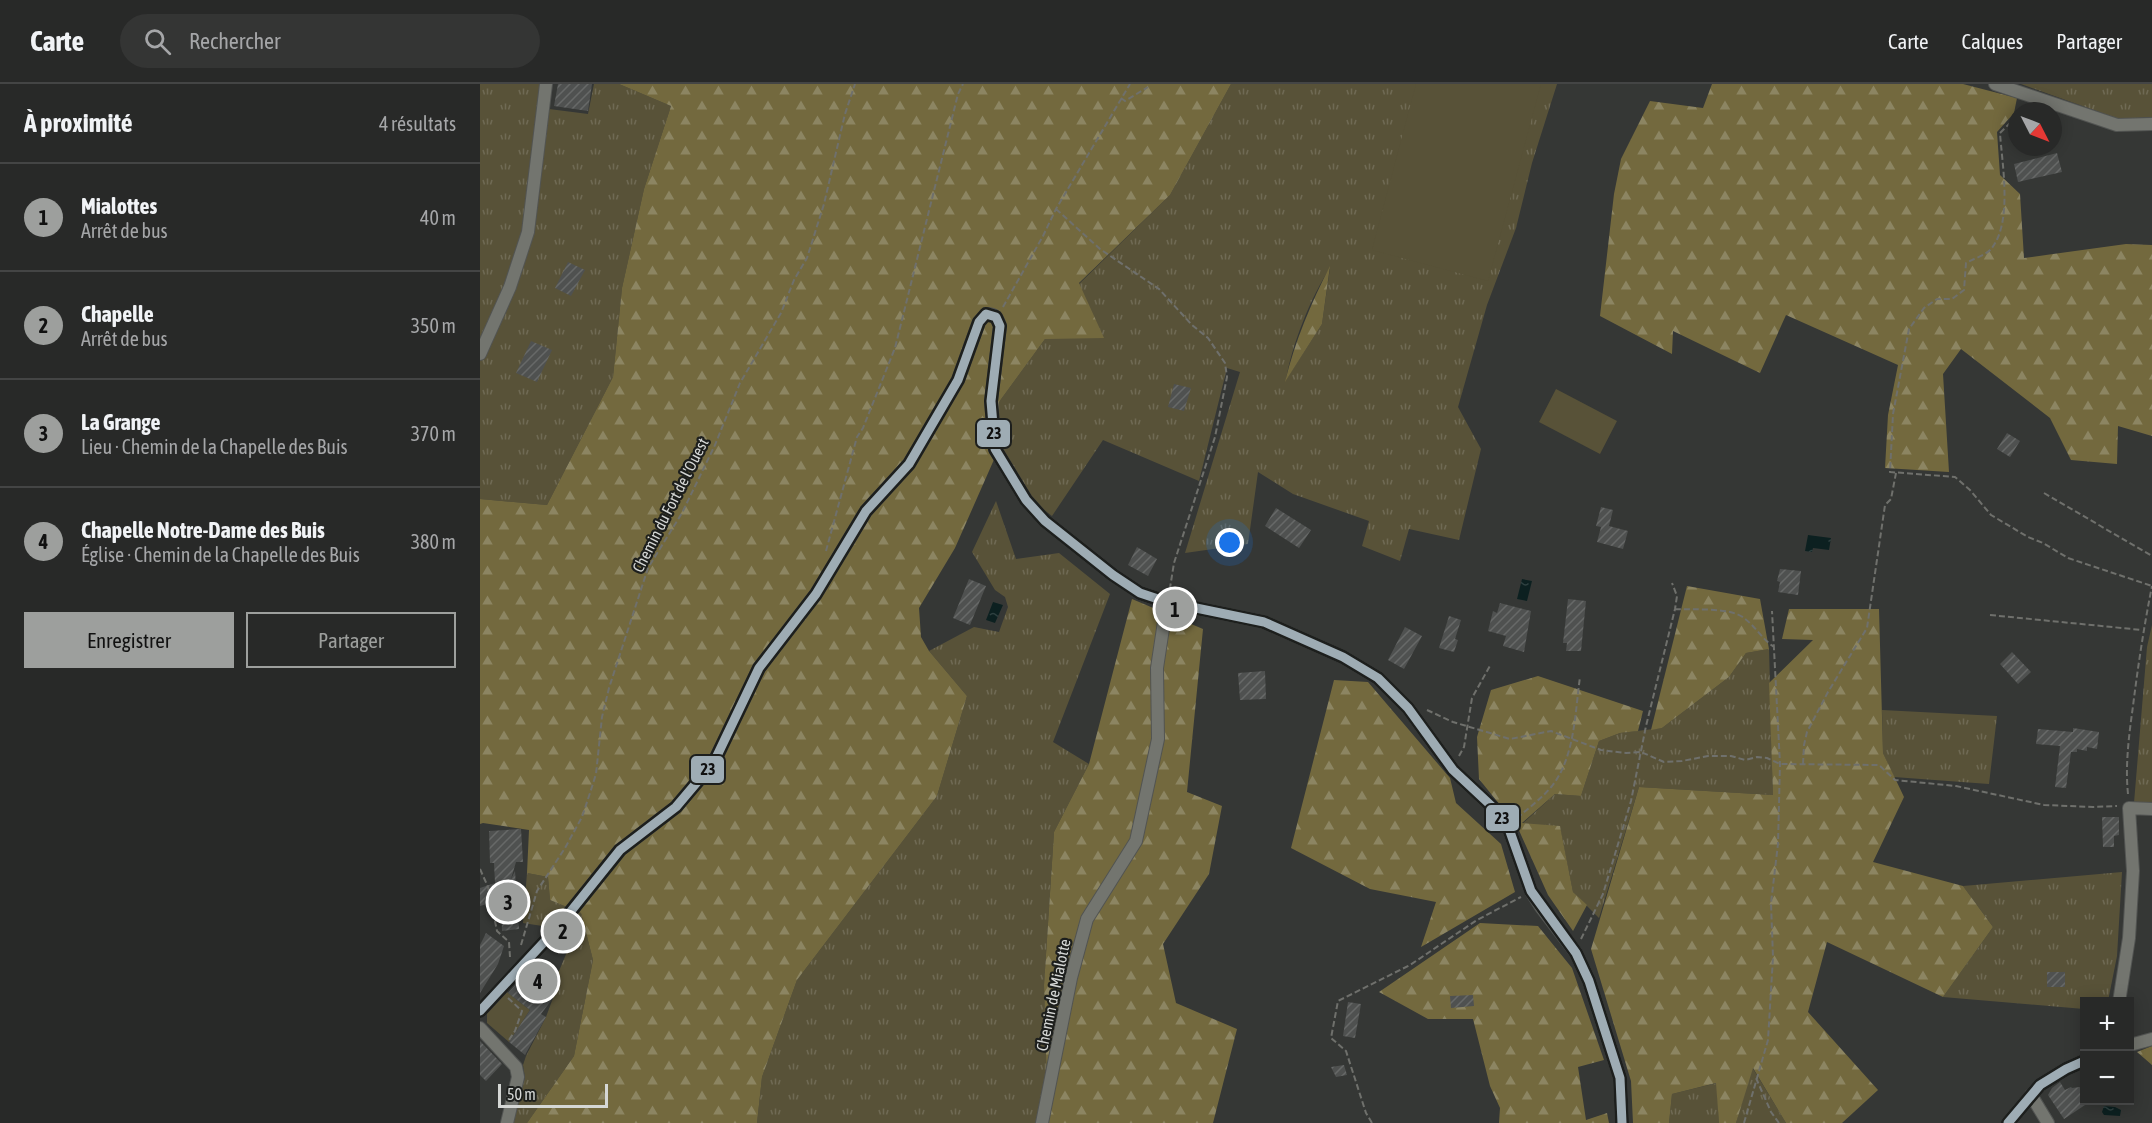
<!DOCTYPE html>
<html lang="fr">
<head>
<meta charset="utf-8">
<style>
	:root { --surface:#282928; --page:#343534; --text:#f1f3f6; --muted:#a5a6a8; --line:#444545; --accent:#9d9f9d }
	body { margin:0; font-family:"Asap Condensed",sans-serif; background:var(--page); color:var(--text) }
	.controls { position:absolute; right:18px; bottom:18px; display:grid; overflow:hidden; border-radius:0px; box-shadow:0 3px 15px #0003 }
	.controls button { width:54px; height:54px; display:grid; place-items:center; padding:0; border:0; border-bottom:2px solid var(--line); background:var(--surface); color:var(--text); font:30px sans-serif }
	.compass { position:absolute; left:1528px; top:18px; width:54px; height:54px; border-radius:50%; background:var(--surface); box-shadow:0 3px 15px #0003; rotate:132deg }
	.scale { position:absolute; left:18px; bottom:15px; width:110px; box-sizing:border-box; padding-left:6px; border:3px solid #d5d7d5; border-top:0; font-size:16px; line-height:21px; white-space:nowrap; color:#d5d7d5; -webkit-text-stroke:4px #1d1f1d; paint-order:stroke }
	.you { position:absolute; left:750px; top:459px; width:21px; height:21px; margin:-15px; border:4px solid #fff; border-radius:50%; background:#1a73e8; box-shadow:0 0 0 9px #1a73e833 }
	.badge { display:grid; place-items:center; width:39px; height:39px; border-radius:50%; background:var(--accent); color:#111; font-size:20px; font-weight:700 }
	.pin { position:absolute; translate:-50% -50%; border:3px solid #fff; box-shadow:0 2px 6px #0006 }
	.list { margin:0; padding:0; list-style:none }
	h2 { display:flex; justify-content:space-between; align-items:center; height:78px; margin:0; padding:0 24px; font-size:26px }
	h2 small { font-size:20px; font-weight:400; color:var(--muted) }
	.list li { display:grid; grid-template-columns:39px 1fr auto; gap:18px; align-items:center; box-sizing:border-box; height:108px; padding:0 24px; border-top:2px solid var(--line) }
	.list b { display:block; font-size:22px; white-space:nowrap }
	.list p { margin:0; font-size:20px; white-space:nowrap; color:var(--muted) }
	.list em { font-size:20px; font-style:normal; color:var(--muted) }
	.actions { display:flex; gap:12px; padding:18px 24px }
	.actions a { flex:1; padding:14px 0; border:2px solid var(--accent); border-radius:0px; text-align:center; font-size:21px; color:var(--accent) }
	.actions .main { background:var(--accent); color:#111 }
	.icon { flex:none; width:33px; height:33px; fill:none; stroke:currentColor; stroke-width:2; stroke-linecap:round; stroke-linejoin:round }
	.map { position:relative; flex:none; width:1672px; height:1039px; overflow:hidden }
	header { display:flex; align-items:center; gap:36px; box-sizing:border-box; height:84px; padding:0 30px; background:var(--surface); border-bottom:2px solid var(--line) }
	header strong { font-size:28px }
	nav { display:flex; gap:33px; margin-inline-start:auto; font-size:21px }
	.search { width:420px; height:54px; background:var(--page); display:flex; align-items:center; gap:15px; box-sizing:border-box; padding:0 21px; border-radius:33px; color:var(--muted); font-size:22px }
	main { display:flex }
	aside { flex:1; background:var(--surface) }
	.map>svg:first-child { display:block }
</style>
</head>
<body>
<header>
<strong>Carte</strong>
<div class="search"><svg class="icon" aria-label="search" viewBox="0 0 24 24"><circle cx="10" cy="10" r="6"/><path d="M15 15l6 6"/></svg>Rechercher</div>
<nav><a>Carte</a><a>Calques</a><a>Partager</a></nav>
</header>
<main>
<aside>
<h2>À proximité<small>4 résultats</small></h2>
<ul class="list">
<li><span class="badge">1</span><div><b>Mialottes</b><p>Arrêt de bus</p></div><em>40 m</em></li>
<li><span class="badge">2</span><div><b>Chapelle</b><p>Arrêt de bus</p></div><em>350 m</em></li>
<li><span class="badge">3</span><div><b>La Grange</b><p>Lieu · Chemin de la Chapelle des Buis</p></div><em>370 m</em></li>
<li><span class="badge">4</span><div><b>Chapelle Notre-Dame des Buis</b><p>Église · Chemin de la Chapelle des Buis</p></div><em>380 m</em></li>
</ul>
<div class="actions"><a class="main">Enregistrer</a><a>Partager</a></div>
</aside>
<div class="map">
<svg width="1672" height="1039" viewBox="0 0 1672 1039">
	<defs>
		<pattern id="grass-tufts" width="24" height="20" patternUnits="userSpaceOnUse" patternTransform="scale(1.5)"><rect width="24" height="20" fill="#585238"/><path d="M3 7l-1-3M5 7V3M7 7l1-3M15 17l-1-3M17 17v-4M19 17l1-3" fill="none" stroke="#6f6a54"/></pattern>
		<pattern id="forest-firs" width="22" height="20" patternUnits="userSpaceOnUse" patternTransform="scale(1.5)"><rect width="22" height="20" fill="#73693e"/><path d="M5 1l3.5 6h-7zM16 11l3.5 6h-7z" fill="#8c8562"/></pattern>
		<pattern id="water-ripples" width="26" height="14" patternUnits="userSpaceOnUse" patternTransform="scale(1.5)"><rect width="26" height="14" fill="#0c2020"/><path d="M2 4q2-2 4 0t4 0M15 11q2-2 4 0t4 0" fill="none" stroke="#2e4040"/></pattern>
		<pattern id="building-hatch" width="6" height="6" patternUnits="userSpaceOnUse" patternTransform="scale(1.5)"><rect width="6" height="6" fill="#4f5150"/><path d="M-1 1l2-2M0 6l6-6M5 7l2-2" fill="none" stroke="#676968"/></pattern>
	</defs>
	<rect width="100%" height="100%" fill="#353735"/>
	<!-- grass -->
	<path fill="url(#grass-tufts)" fill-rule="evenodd" d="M0 0H72L69 25 108 30 114 0H139L191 22 164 105 142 204 133 293 67 421 0 415Z
		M751 0H1077L1052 79 1036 144 1007 221 978 323 1001 365 979 456 929 445 920 477 882 462 889 437 813 410 778 388 768 460 705 469 760 288 747 284 719 397 623 356 572 432 546 412 520 362 519 318 565 255 599 200 690 111ZM850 184 842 240 806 296C811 263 831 212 850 184Z
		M1541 0H1672V33L1639 35Z
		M516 417 536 475 579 469 630 510 573 658 609 680 574 748 564 901 568 1039H277L282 993 317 896 457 712 487 612 449 567 494 543 519 548 528 523 525 513 515 506 492 468Z
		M1672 541V720L1654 719 1667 563Z
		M1289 565 1293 711 1159 703 1119 834 1093 808 1080 743 1042 740 1075 710 1101 712 1119 657 1140 649 1182 644 1249 593 1266 569Z
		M1402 626 1517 632 1509 700 1414 693 1403 669Z
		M1642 788 1637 872 1628 917 1604 918V925L1463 913 1513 843 1483 802Z
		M47 789 68 793 70 816 101 829 113 876 94 972 47 1039H29L45 994 43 981 46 972 66 933 73 914 66 910 79 887 94 851 82 845 43 839Z
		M1272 983 1306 1039H1256Z
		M1237 999 1239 1039H1189L1192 1010Z"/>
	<!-- forest -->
	<path fill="url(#forest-firs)" d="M139 0H751L690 111 599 199 624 254 565 255 519 318 520 362 475 464 439 524 441 553 449 567 487 612 457 712 317 896 282 993 277 1039H47L94 972 113 876 101 829 70 816 68 793 47 789 49 746 3 739 0 740V415L67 421 133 293 142 204 164 105 191 22Z
		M1232 0H1483L1537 14 1534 29 1517 48 1520 91 1540 110 1544 174 1646 160 1672 161V352L1638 342 1637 380 1591 376 1570 334 1481 265 1463 290 1469 388 1405 384 1408 331 1418 281 1306 231 1280 289 1193 247 1192 270 1120 232 1134 110 1141 75 1170 17 1223 24Z
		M850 182 842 240 805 298C815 257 831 219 850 182Z
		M1207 502 1280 515 1289 565 1266 569 1249 593 1182 644 1171 646Z
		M652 515 723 545 707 708 742 722 729 790 683 860 696 919 757 945 733 1039H568L564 901 574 748 609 680Z
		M1309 525H1399L1403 669 1424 713 1393 778 1483 802 1513 843 1463 913 1347 858 1328 928 1398 1006 1362 1039H1306L1273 984 1256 1039H1239L1236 999 1192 1010 1189 1039H1153L1151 997 1111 865 1159 703 1293 711 1289 599 1333 556 1302 555Z
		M1058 592 1163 627 1158 647 1140 649 1119 657 1101 712 1075 710 1042 739 1080 742 1093 808 1107 821 1093 847 1068 811 1037 742 999 695 997 653 1011 606Z
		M854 596 888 598 970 694 976 719 1021 760 1035 808 941 863 956 818 890 805 811 764Z
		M1000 839 1058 842 1092 884 1124 976 1098 983 1106 1036 1127 1029 1129 1039H1019L1020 1024 1010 1002 993 935H948L899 908Z
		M1672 962V981L1657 968Z"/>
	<!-- garden -->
	<path fill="#585238" d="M936 0H1061L1008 197 892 166Z
		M1076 305 1137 337 1120 370 1059 338Z
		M27 908 50 926 29 958 7 939V928Z"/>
	<!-- water -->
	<path fill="url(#water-ripples)" d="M1328 451 1351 454 1349 466 1333 464 1332 468 1325 467Z
		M1042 495 1052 497 1047 517 1037 515Z
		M513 518 523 521 515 539 506 536Z
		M1624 1022 1635 1023 1641 1026 1640 1032 1624 1031 1622 1028Z"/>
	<!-- building -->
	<path fill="url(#building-hatch)" d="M78 0H112L108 27 74 22Z
		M1577 69 1582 88 1538 98 1534 80Z
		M88 178 105 186 91 212 75 204Z
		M51 257 72 266 57 298 36 289Z
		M694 300 711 304 704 327 688 323Z
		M1527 349 1540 357 1530 373 1517 365Z
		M1121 423 1133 426 1129 442 1148 447 1143 465 1117 458 1121 443 1116 442Z
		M796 424 831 446 819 464 785 442Z
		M657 463 677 475 668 492 648 481Z
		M1300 485 1321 487 1318 511 1298 508 1300 498 1297 497Z
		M489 495 506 502 490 541 473 534Z
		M1088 515 1106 517 1101 567H1086L1087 559H1083Z
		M1020 519 1051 527 1044 568 1023 562 1026 552 1008 547 1013 527 1017 529Z
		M969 532 981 536 975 555 978 556 974 568 959 564Z
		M925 543 942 552 924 585 908 576Z
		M1532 568 1551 588 1538 600 1520 580Z
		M785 587 786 615 760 616 758 589Z
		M1593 644 1619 648 1617 665 1607 663V667L1597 665V668H1591L1586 704 1575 703 1580 662 1556 660 1558 645 1593 648Z
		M1622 733H1639V751L1634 752V763H1623Z
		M41 745 43 778H36L31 795 35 787 39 845 22 847 21 816 0 822V804L15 799 14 779H10L9 747Z
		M6 849 24 862 18 880 0 909V861Z
		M62 877 73 883 70 888 76 891 66 910 73 914 61 930 66 933 45 971 29 958 50 926 28 909 37 899 40 902 48 888 55 880 59 882Z
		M1567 888H1585V903H1567Z
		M993 911 994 922 971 924 970 912Z
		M868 918 881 920 875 954 863 952Z
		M0 957 22 980 6 997 0 991Z
		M864 981 867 991 856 993 851 983Z
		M1580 998 1585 1006 1591 1003 1592 1004 1600 1003 1605 1009V1021L1584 1035 1568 1011 1572 1004Z"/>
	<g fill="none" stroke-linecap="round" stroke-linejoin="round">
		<defs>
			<path id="street" d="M1515 0 1637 41 1672 40
				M0 270 30 203 48 148 66 0
				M1639 918 1649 854 1653 787 1649 724 1672 725
				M0 927 79 842 140 766 196 723 234 678 279 584 336 510 386 427 429 380 478 296 499 238 506 230C516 230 517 233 520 242L511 317 515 365 546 416 565 437 633 491 660 509 687 518 784 538 863 573 898 594 928 624 973 686 1019 729 1028 742 1051 807 1061 823 1096 869 1109 897 1140 994 1142 1039
				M0 944 36 983 38 993 27 1039
				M1650 961 1672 955
				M1551 1011 1568 1039
				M562 1039 591 894 607 835 656 757 678 655 677 584 687 518
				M1528 1039 1560 1001 1586 985 1604 977"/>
		</defs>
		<!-- street casing -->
		<use href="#street" stroke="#525452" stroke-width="14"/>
		<!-- path -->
		<path stroke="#6f706c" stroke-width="2" stroke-dasharray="6 3" stroke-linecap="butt" d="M641 14 645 17 668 3
			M1537 32 1520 49C1522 80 1533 139 1511 165 1506 171 1493 175 1486 179L1484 206 1472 215H1457L1444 224 1429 245 1413 330 1410 388 1475 393 1490 406 1511 431 1548 453 1563 459 1588 474 1672 502
			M576 125 620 165 679 205 712 241 728 254 745 279 747 293 735 353 694 479 690 504
			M523 223 563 152 576 125 650 0
			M1564 409 1672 472
			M346 467 377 353 383 344 415 264 478 10 483 0
			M1195 525C1212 526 1251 523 1264 534 1275 542 1282 555 1294 563
			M1510 531 1662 546
			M947 626 973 638 1030 655 1071 647 1121 666 1146 669 1161 668 1184 678 1202 677 1228 672H1251L1265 676 1277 673 1287 674 1300 680 1399 681 1415 696 1476 702 1564 721 1613 723 1637 722
			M979 672 984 663 992 614 1011 580
			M1323 680 1324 661 1327 648 1348 608 1387 544 1405 421 1411 415 1416 389
			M1648 710C1645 681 1649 651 1653 622 1658 582 1664 542 1672 502
			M1037 734C1049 724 1062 714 1072 702 1095 673 1095 628 1100 593
			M0 785 8 803 17 847 29 858 30 873
			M1101 855 1123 810 1151 717 1166 642 1195 525 1197 512 1192 499
			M41 861 57 807 85 764 102 733 110 709 116 690 122 633 129 604 168 484 202 429 235 361 260 299 301 229 314 196 327 174 344 120 365 30 375 0
			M28 914 42 927 35 947 29 956
			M1276 994 1291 1028 1299 1039
			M892 1039 886 1029 866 967 851 954 858 917 930 881 997 836 1041 813
			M1264 1039 1288 956 1293 873 1291 819 1298 760 1300 680 1292 527"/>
		<!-- street -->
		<use href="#street" stroke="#73756f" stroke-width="12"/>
		<defs>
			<path id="bus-1" d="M0 927 79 842 140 766 196 723 234 678 279 584 336 510 386 427 429 380 478 296 499 238 506 230 516 233 520 242 511 317 515 365 546 416 565 437 633 491 660 509 687 518 784 538 863 573 898 594 928 624 973 686 1019 729 1028 742 1051 807 1096 869 1109 897 1140 994 1142 1039
				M1528 1039 1560 1001 1586 985 1604 977"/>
		</defs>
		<!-- bus-1 casing -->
		<use href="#bus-1" stroke="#1d1f1d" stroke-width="14"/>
		<!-- bus-1 -->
		<use href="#bus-1" stroke="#9eacb4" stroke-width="9"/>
	</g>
	<g text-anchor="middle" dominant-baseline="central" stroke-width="4.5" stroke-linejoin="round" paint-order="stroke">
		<!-- street labels -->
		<g font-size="16" fill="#d5d7d5" stroke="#1d1f1d">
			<text transform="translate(190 421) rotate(-63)">Chemin du Fort de l'Ouest</text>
			<text transform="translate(573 911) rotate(-78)">Chemin de Mialotte</text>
		</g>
	</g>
	<g stroke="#1d1f1d" stroke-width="2">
		<rect x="496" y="335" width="35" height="29" rx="6" fill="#9eacb4"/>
		<rect x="210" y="671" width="35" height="29" rx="6" fill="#9eacb4"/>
		<rect x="1005" y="720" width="35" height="28" rx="6" fill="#9eacb4"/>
	</g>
	<g font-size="16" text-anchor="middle" font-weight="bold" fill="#111">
		<text x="514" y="355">23</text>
		<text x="228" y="691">23</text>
		<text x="1022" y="740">23</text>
	</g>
</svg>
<div class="controls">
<button>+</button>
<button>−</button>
</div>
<svg class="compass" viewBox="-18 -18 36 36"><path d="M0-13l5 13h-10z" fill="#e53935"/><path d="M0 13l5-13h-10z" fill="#a5a6a8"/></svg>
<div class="scale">50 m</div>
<div class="you"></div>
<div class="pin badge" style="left:695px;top:525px">1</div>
<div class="pin badge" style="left:83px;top:847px">2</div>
<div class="pin badge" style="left:28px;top:818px">3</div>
<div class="pin badge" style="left:58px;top:897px">4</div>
</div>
</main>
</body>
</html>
